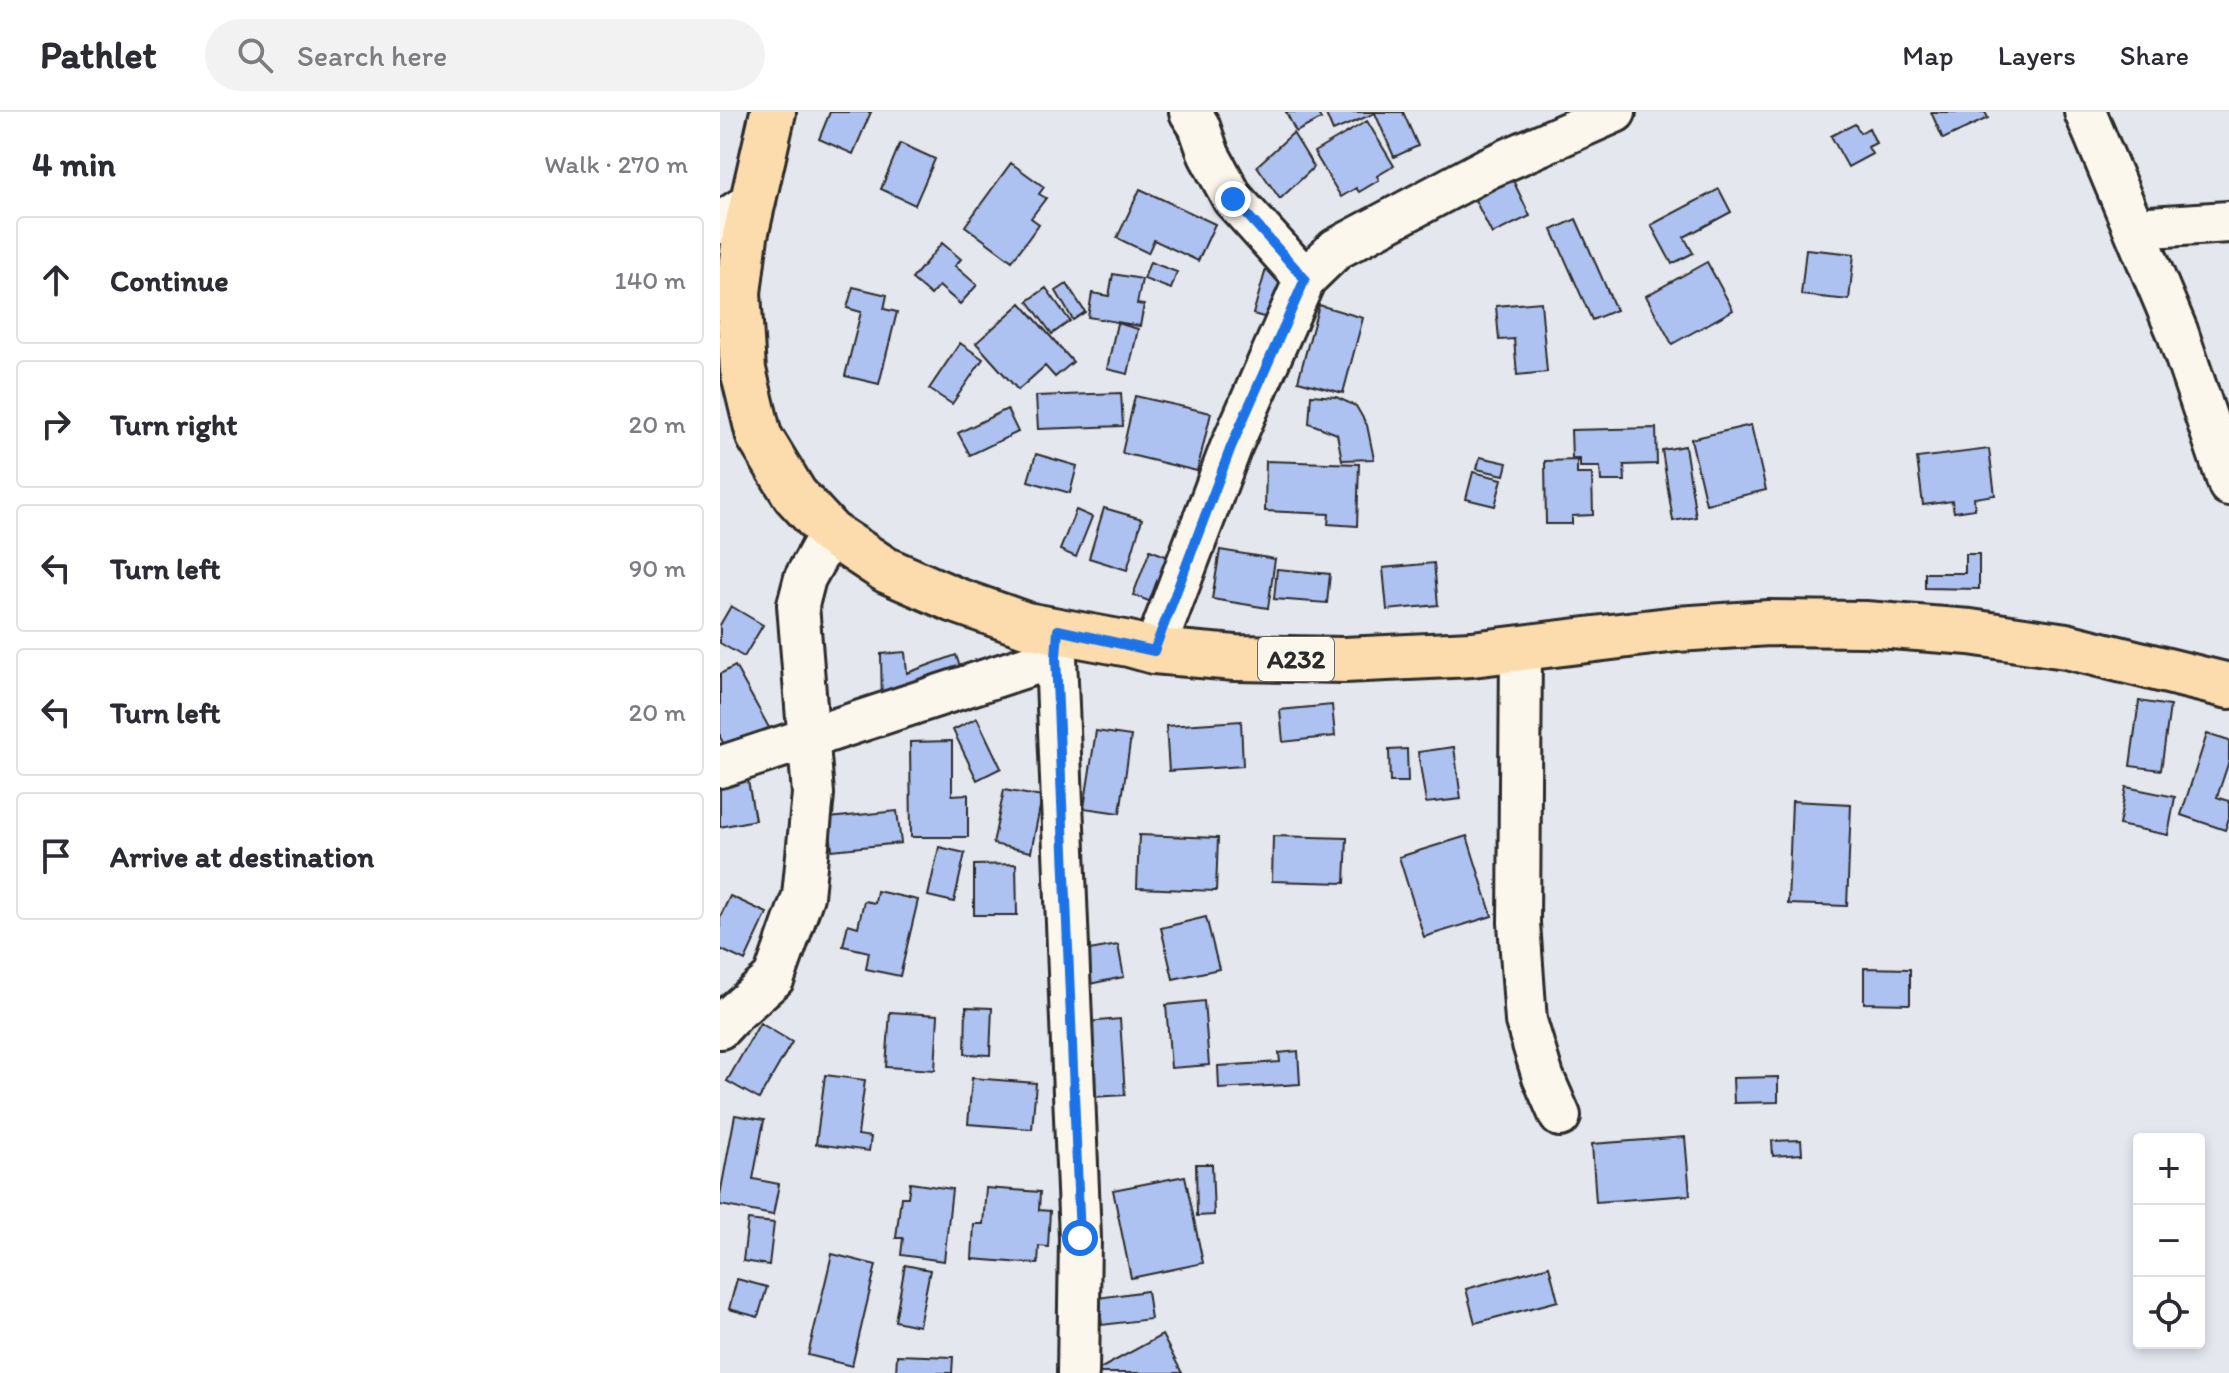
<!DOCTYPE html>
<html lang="en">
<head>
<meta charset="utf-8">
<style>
	:root { --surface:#fff; --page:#f2f2f3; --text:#2b2b33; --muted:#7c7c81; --line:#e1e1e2 }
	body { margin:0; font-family:Itim,sans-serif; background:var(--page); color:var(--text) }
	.controls { position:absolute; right:24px; bottom:24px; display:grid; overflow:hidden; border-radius:8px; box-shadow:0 4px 12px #0003 }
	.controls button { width:72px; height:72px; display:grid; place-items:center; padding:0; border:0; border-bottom:2px solid var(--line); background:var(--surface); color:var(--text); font:40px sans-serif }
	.stop { position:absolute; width:24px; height:24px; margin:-18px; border:6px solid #1a73e8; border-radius:50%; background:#fff }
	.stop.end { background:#1a73e8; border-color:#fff; box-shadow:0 2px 8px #0008 }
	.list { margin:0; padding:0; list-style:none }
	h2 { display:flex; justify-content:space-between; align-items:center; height:104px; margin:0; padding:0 32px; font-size:34px }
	h2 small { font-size:26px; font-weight:400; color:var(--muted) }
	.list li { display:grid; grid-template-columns:52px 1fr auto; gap:24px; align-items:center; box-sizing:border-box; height:128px; margin:0 16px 16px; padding:0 16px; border:2px solid var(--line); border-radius:8px }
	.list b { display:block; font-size:30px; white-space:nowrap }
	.list em { font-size:26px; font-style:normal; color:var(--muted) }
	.icon { flex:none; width:44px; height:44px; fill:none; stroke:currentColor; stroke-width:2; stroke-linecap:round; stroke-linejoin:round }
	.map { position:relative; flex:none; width:1509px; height:1261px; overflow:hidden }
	header { display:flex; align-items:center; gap:48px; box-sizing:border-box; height:112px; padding:0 40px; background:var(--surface); border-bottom:2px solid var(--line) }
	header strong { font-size:38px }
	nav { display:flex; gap:44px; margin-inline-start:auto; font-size:28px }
	.search { width:560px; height:72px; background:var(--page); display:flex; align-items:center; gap:20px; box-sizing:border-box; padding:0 28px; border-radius:44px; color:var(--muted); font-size:30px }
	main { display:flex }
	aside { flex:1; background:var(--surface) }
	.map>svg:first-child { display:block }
</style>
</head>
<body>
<header>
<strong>Pathlet</strong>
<div class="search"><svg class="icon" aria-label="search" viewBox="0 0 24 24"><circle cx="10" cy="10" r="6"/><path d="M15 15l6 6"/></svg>Search here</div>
<nav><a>Map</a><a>Layers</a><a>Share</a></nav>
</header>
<main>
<aside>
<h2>4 min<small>Walk · 270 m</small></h2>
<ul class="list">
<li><svg class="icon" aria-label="ahead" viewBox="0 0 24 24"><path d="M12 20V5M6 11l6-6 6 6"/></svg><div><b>Continue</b></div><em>140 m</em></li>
<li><svg class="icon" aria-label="right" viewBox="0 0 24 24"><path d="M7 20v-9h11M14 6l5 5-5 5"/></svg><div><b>Turn right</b></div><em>20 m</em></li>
<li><svg class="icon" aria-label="left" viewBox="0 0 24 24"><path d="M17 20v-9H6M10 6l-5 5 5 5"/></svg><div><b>Turn left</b></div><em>90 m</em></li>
<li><svg class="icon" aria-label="left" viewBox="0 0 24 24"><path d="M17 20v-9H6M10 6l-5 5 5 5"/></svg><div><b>Turn left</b></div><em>20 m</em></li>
<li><svg class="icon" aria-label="arrive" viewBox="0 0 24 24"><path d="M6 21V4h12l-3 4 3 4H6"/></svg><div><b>Arrive at destination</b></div></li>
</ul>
</aside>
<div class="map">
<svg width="1509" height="1261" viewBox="0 0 1509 1261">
	<rect width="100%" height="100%" fill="#e4e7ee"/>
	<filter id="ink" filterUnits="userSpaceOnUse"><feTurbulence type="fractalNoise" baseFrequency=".0125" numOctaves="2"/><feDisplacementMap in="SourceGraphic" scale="16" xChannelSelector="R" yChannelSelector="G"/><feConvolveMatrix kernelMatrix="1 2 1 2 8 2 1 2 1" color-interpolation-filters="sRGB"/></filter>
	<g filter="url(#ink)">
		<!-- building -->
		<path fill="#aec2f1" stroke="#2b2b2b" stroke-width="2" d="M110 0H151L133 42 99 27Z
			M566 0H597L601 7 576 20Z
			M605 0H683L698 34 674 45 655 1 613 19Z
			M1211 0H1265L1268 6 1223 27Z
			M647 9 674 54 657 64 659 68 639 80 636 76 621 85 594 40Z
			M1135 12 1140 21 1149 16 1156 31 1148 35 1152 42 1128 55 1111 24Z
			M573 21 594 55 560 87 537 54Z
			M180 31 215 47 195 93 161 77Z
			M291 51 324 75 319 82 326 86 311 106 319 112 292 149 245 114Z
			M790 62 810 104 772 122 751 80Z
			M420 77 495 112 478 149 434 128 428 141 397 126Z
			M999 77 1011 100 964 125 973 141 952 152 931 113Z
			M856 107 896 198 872 208 832 118Z
			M222 131 241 147 235 154 257 173 240 192 219 174 211 183 192 167Z
			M1086 137 1134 142 1129 188 1081 183Z
			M430 150 457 160 451 177 424 167Z
			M987 150 1013 198 952 232 926 184Z
			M546 157 570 164 558 209 533 202Z
			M393 162 422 167 417 192 424 193 420 214 368 205 372 181 389 184Z
			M347 172 365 200 353 208 336 179Z
			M133 175 167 183 164 197 177 200 159 272 125 264 141 200 127 196Z
			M326 176 350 209 332 222 308 189Z
			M821 190 827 260 797 263 794 227 779 228 776 194Z
			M301 191 353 250 335 265 325 254 298 278 256 231Z
			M599 193 643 206 623 281 578 269Z
			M397 211 418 217 408 262 387 257Z
			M240 231 263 247 232 292 209 277Z
			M401 281 403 314 318 317 316 284Z
			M591 283 616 285 636 294 647 313 654 347 622 348 617 322 589 311Z
			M415 284 491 301 477 359 402 341Z
			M287 297 298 320 250 343 238 321Z
			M1031 313 1046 378 986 392 971 327Z
			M936 316 937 352 904 353 905 369H881L880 355H860V346H852L851 318Z
			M965 334 976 405 953 409 942 338Z
			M1269 337 1275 383 1254 386 1255 397 1234 400 1232 389 1203 393 1197 346Z
			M316 342 357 354 350 381 308 369Z
			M760 345 787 351 784 363 757 357Z
			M857 348V362H872L873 403 852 404V412H826L825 349Z
			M546 349 639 352 637 414 608 412 609 402 545 399Z
			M753 360 782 367 775 394 746 387Z
			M384 396 422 407 407 458 369 446Z
			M356 398 372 405 356 445 340 438Z
			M430 438 451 446 434 491 413 483Z
			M500 438 555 447 548 496 492 487Z
			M1245 442H1259V477L1205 476V461H1245Z
			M714 451 718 493 667 498 663 456Z
			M557 457 610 462 607 491 554 487Z
			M11 494 43 513 24 545 0 531V513Z
			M185 540 187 561 236 543 243 564 162 595 161 542Z
			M15 554 52 621 10 644 0 625V562Z
			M1419 589 1450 594 1441 658 1410 654Z
			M612 593 615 624 563 630 560 598Z
			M257 606 281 656 257 668 233 618Z
			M521 609 523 654 449 659 446 614Z
			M376 619 411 624 400 701 364 696Z
			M1487 622 1509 629V649L1497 685 1509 689V706L1505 718 1461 703Z
			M232 629V683L248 682V725H191L190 630Z
			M734 635 741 687 706 691 698 640Z
			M687 637 688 670H670L669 638Z
			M27 663 35 708 0 715V668Z
			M1406 675 1455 685 1448 723 1399 713Z
			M284 678 322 685 311 740 273 732Z
			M1072 689 1131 692 1127 794 1068 792Z
			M177 699 181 731 112 738 109 706Z
			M419 723 498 726 496 779 417 776Z
			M553 724 627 726 625 771 552 769Z
			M747 724 772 804 704 825 679 745Z
			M219 735 245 741 234 790 208 784Z
			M296 752 297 803H254V753Z
			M157 779 198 788 180 864 146 857 149 840 123 834 128 812 138 815 144 789 155 791Z
			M10 784 47 801 25 849 0 837V805Z
			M486 805 499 857 453 867 441 816Z
			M398 833 404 865 364 873 358 840Z
			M1144 856 1190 857V892L1144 891Z
			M484 889 489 953 451 956 446 893Z
			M246 895 272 896 270 943 245 942Z
			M170 900 218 903 215 958 166 955Z
			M400 907 405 983 373 985 367 910Z
			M40 911 72 930 39 987 7 969Z
			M578 939 580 972 499 977 498 954 560 950 559 941Z
			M105 963 145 968 138 1023 151 1025 149 1039 96 1032Z
			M1058 965V990L1014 991 1013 966Z
			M252 966 316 971 312 1017 248 1012Z
			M15 1003 44 1008 33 1067 59 1072 53 1103 0 1093V1083Z
			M965 1025 970 1083 876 1090 872 1032Z
			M1081 1028 1082 1042 1053 1044 1052 1029Z
			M476 1052H492L494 1103 477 1104Z
			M465 1064 483 1151 411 1166 393 1078Z
			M190 1071 232 1077 224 1149 181 1143 183 1126H176L181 1085H188Z
			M266 1076 320 1080 319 1098 330 1099 328 1135 319 1134 318 1152 252 1147 254 1112H263Z
			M28 1108 54 1111 49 1153 23 1149Z
			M112 1142 156 1153 132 1254 88 1243Z
			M185 1153 210 1158 199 1214 175 1209Z
			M829 1154 838 1189 755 1211 746 1177Z
			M17 1167 47 1175 38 1205 9 1197Z
			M427 1179 431 1207 382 1213 378 1186Z
			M442 1223 462 1261H377L376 1259Z
			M177 1243 233 1245 232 1261H176Z"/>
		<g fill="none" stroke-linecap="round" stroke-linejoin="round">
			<defs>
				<path id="minor" d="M470 0 479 14 489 43 513 87 585 167
					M1365 0 1457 219 1509 373
					M0 111 35 88
					M1414 116 1509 110
					M338 518 336 545 360 1126 358 1261
					M801 536 799 811 806 909 823 965 840 1004
					M434 539 511 335 585 167 616 137 768 56 895 0
					M0 655 336 545
					M0 916 13 902 54 866 83 784 93 682 78 493 85 466 110 421"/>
				<path id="major" d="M53 0 25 124 18 181 23 258 39 324 75 383 110 421 166 458 235 488 306 513 409 532 434 539 515 546 624 548 752 542 957 517 1049 511 1145 512 1250 520 1346 534 1509 574"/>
			</defs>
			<!-- minor casing -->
			<use href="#minor" stroke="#2b2b2b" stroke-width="46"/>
			<!-- major casing -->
			<use href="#major" stroke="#2b2b2b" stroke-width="50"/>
			<!-- minor -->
			<use href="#minor" stroke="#fbf7ec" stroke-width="40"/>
			<!-- major -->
			<use href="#major" stroke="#fcdcac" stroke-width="44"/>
		</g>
	</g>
	<g fill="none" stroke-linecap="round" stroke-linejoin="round" filter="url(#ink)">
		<!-- route -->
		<path stroke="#1a73e8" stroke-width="10" d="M360 1126 336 545 338 518 434 539 511 335 585 167 513 87"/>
	</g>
	<g text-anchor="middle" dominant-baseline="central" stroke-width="8" stroke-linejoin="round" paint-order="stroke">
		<!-- shield labels -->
		<rect fill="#fbf7ec" stroke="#696865" stroke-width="2" x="538" y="525" width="76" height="44" rx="6"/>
		<g font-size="26" font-weight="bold" fill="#2b2b2b">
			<text x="576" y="547">A232</text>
		</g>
	</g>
</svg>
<div class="controls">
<button>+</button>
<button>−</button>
<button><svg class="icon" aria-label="locate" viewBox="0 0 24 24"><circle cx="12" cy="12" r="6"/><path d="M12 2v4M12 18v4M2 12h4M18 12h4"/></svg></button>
</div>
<div class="stop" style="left:360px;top:1126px"></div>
<div class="stop end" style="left:513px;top:87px"></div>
</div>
</main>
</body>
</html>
